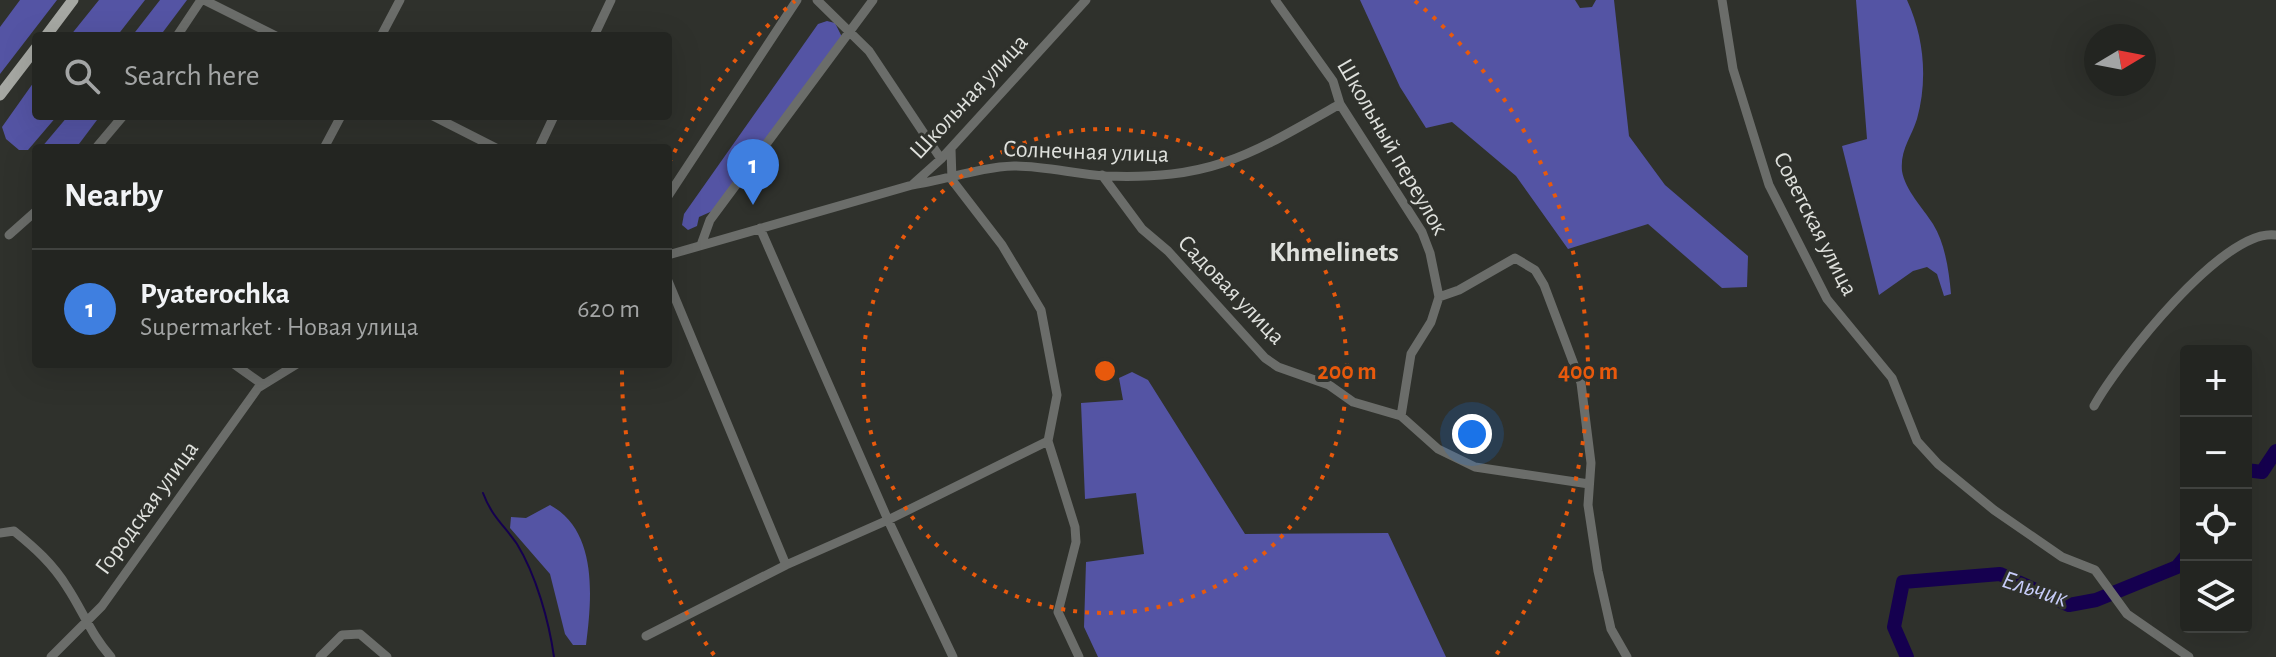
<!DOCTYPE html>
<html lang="en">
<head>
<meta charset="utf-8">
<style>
	:root { --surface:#232521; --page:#2f312e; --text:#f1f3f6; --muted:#a3a5a5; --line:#40423f; --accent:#0b8043 }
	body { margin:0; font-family:"Alegreya Sans",sans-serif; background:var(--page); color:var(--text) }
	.controls { position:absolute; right:24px; bottom:24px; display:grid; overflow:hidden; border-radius:8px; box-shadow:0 8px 32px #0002 }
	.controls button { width:72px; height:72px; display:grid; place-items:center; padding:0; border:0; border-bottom:2px solid var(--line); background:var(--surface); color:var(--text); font:40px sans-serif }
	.compass { position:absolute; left:2084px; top:24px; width:72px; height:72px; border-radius:50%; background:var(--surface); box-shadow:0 8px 32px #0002; rotate:80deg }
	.you { position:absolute; left:1472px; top:434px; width:28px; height:28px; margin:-20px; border:6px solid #fff; border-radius:50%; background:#1a73e8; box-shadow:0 0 0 12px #1a73e833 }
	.badge { display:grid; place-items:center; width:52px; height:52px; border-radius:50%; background:var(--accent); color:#fff; font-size:26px; font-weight:700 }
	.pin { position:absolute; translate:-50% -66px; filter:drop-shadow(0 2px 4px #0008) }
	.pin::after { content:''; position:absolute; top:42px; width:28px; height:24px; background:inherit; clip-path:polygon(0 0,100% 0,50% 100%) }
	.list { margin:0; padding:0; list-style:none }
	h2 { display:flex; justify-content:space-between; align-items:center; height:104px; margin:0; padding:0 32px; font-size:34px }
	h2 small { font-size:26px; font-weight:400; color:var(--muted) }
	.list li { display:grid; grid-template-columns:52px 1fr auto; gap:24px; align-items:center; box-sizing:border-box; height:120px; padding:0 32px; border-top:2px solid var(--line) }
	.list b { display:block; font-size:30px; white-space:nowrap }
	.list p { margin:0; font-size:26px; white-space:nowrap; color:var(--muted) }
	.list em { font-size:26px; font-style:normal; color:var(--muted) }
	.icon { flex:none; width:44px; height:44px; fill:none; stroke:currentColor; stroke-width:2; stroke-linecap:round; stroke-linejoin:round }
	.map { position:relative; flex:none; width:2276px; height:657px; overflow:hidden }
	.search { position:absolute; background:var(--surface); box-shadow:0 8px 32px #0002; left:32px; top:32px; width:640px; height:88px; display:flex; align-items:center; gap:20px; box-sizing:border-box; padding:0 28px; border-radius:8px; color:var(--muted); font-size:30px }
	.panel { position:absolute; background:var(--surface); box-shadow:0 8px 32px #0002; left:32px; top:144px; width:640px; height:224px; border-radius:8px }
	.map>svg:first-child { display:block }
</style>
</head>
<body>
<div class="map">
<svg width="2276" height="657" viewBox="0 0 2276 657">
	<rect width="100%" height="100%" fill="#2f312c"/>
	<!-- forest -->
	<path fill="#5454a4" d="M20 0H57L0 74V27Z
		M99 0H145L117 36H70Z
		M160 0H187L160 36H132Z
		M1360 0H1575L1580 8 1592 7 1596 0H1614L1629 136 1665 185 1748 256 1747 287 1722 288 1648 224 1568 249 1516 176 1452 122 1426 128 1400 87Z
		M1856 0H1907C1924 37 1928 79 1917 119 1911 138 1900 150 1902 171 1905 190 1923 208 1933 224 1945 243 1949 271 1951 294L1944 296 1937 274 1927 267 1913 271 1879 295 1842 146 1867 139Z
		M827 21 835 23 842 37 717 209 699 217 697 226 688 230 682 225 684 214 818 24Z
		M36 79V116H57L28 150H19L6 139 2 127Z
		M68 116H100L76 148H41Z
		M1132 372 1148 380 1245 534 1388 533 1446 657H1098L1084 627 1086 562 1144 554 1136 493 1085 499 1081 403 1123 400 1119 378Z
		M550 505C598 531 592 598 586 645H573L565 634 550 574 510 528 511 517 526 518Z"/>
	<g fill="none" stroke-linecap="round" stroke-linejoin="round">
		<!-- stream -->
		<path stroke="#15004f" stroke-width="2" d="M483 493C492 517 504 525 517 544 536 575 549 621 554 657"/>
		<!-- river -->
		<path stroke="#15004f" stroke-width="14" d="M2246 470 2262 472 2276 451
			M1907 657 1894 627 1903 582 2000 574 2069 605 2096 600 2177 567 2186 556"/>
		<!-- minor -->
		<path stroke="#6b6d6a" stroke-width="9" d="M204 0 276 36
			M817 0 869 51 941 159
			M1275 0 1333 81 1340 104 1422 232 1430 253 1439 297 1431 322 1411 354 1401 416
			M1722 0 1733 69 1769 185 1827 299 1892 378 1917 441 1938 464 1994 510 2062 557 2095 570 2127 614 2189 657
			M177 36 201 0
			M381 36 400 0
			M594 36 611 0
			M433 116 496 148
			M96 148 123 116
			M324 148 341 116
			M539 148 554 116
			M1102 175 1142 229 1168 251 1265 358 1278 367 1329 385 1353 402 1401 416 1438 449 1475 467 1589 484
			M912 185 941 159 1086 0
			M668 196 797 0
			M760 228 888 520 1048 441 1057 395 1041 310 1002 245 952 180 951 149
			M9 235 36 211
			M701 245 710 220 873 0
			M668 255 912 185C946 180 980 167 1014 166 1045 166 1075 174 1106 176 1213 180 1250 155 1340 104
			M668 281 786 565 888 520 953 657
			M1439 297 1459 290 1515 258 1535 270 1544 285 1581 383 1591 463 1588 505 1598 571 1611 629 1627 657
			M234 364 262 384
			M2094 406C2118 363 2224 227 2276 235
			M1048 441 1075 527 1076 542 1058 612 1079 657
			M0 533 14 531C35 548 53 564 67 587 83 611 91 635 111 657
			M646 636 786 565
			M51 657 102 606 258 388 297 364
			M320 657 342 635 360 634 387 657"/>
		<!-- major -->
		<path stroke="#a6a8a3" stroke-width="11" d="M46 36 73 0
			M0 95 36 48"/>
	</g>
	<!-- distance rings -->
	<g fill="none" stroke="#e8590c" stroke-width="4" stroke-dasharray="4 8">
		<circle cx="1105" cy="371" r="242"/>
		<path d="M714 655A483 483 0 0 1 622 367M669 163A483 483 0 0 1 795 1M1415 1A483 483 0 0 1 1496 655"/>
	</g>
	<g text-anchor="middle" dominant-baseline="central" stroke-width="6" stroke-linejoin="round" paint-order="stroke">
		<!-- street labels -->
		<g font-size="24" fill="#dfe1dd" stroke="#2f312c">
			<text transform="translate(969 97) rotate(-47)">Школьная улица</text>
			<text transform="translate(1392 147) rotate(60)">Школьный переулок</text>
			<text transform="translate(1086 152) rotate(2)">Солнечная улица</text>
			<text transform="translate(1815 224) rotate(63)">Советская улица</text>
			<text transform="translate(1231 290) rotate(46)">Садовая улица</text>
			<text transform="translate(147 508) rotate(-54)">Городская улица</text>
		</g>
		<!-- water labels -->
		<g font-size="26" font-style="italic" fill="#c7ccf9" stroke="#2f312c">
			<text transform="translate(2035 589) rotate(18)">Ельчик</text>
		</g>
		<!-- quarter labels -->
		<g font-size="28" font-weight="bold" fill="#dfe1dd" stroke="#2f312c">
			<text x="1334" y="253">Khmelinets</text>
		</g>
	</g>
	<circle cx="1105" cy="371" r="12" fill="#e8590c" stroke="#2f312c" stroke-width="4"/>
	<g font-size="24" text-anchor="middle" font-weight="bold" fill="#e8590c" stroke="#2f312c" stroke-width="6" stroke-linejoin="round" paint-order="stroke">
		<text x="1347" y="379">200 m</text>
		<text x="1588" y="379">400 m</text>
	</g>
</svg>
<div class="controls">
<button>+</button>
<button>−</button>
<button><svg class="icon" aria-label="locate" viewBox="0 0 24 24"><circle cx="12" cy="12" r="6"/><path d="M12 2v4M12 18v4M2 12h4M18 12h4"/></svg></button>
<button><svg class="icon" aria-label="layers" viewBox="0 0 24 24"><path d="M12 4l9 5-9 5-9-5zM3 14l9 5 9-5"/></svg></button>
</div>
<svg class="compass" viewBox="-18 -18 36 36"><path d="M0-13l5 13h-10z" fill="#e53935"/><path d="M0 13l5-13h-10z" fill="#a3a5a5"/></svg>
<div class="you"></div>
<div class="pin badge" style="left:753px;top:205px;background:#3f7fe0">1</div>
<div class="search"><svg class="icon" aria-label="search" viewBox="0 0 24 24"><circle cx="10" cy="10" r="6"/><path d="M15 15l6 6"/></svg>Search here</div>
<section class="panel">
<h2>Nearby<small></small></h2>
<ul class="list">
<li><span class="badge" style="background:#3f7fe0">1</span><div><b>Pyaterochka</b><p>Supermarket · Новая улица</p></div><em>620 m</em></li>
</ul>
</section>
</div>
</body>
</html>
